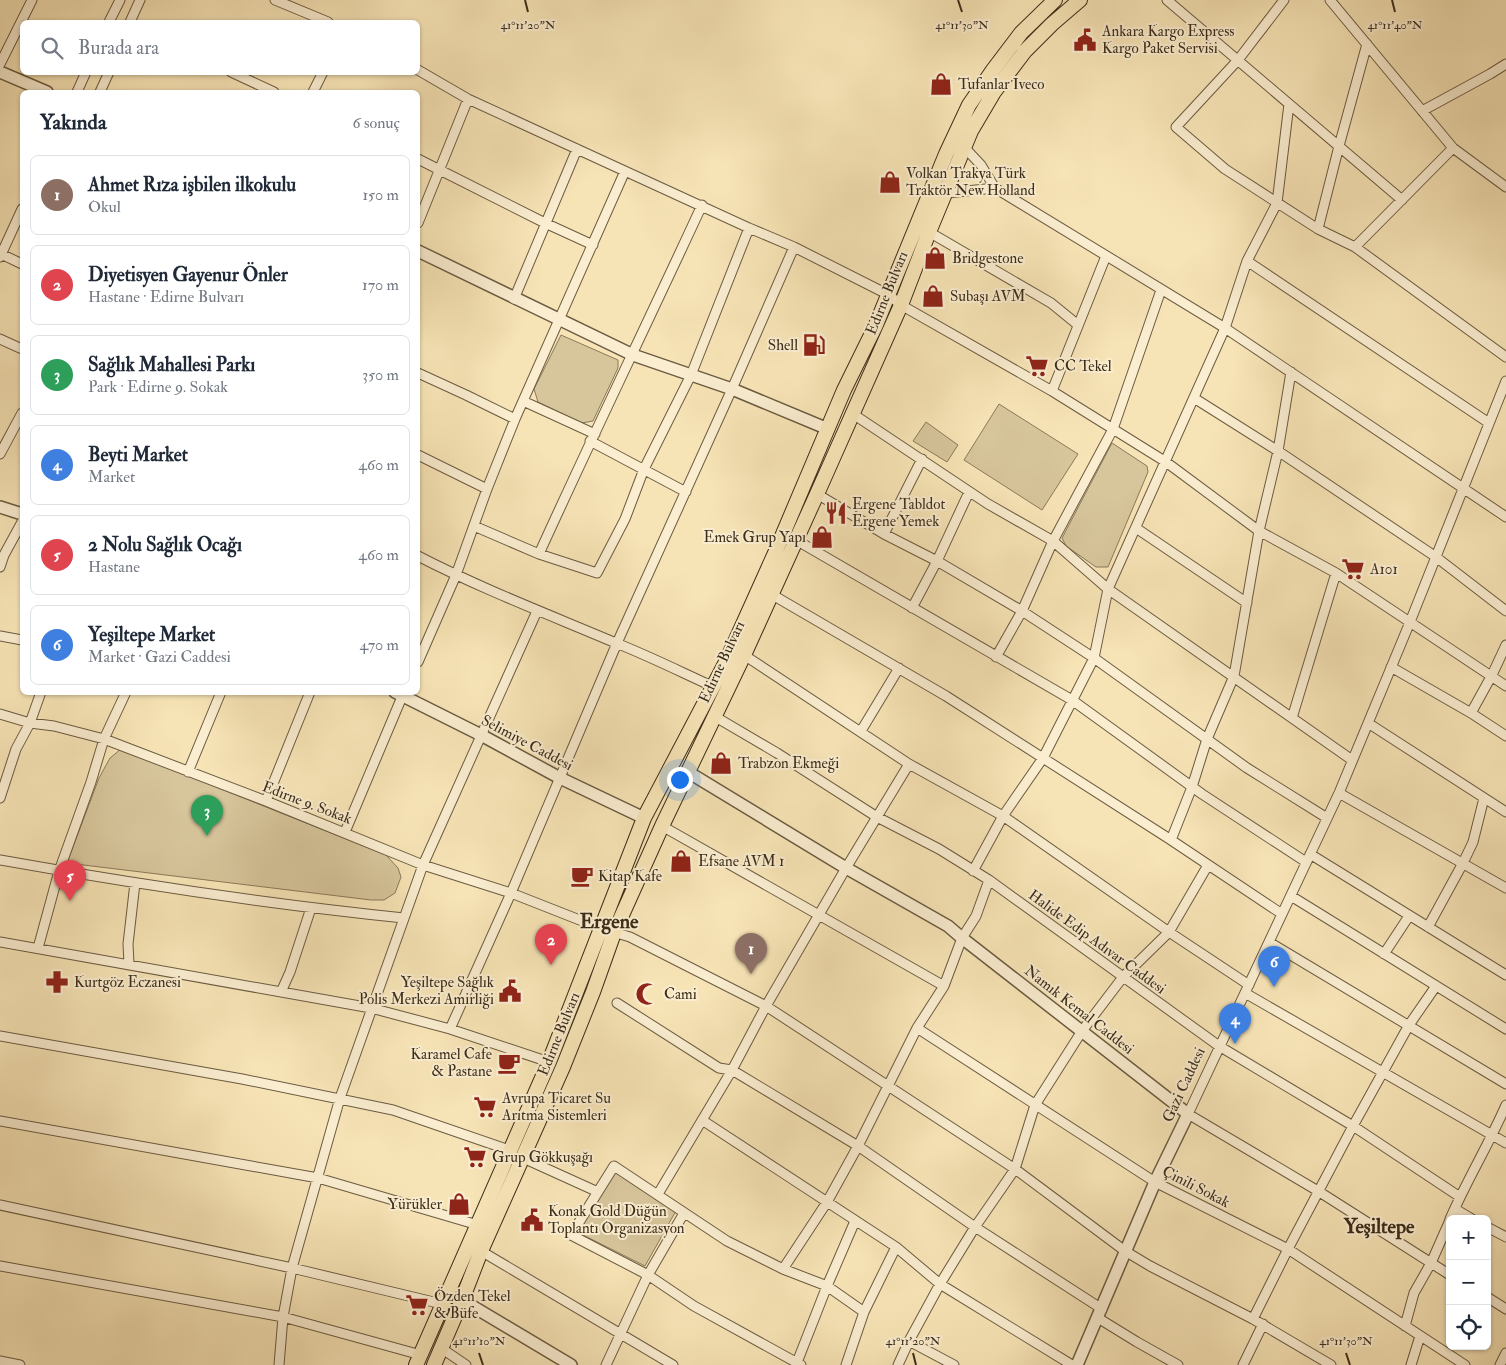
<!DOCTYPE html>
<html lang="tr">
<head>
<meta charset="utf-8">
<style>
	:root { --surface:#fff; --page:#f6f6f7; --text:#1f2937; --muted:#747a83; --line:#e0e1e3; --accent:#7c3aed }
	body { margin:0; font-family:"IM FELL Double Pica",serif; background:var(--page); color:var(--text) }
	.controls { position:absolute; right:15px; bottom:15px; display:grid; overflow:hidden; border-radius:8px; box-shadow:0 1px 4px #0004 }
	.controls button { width:45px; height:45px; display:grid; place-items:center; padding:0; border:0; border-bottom:1px solid var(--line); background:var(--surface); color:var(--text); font:25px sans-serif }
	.you { position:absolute; left:679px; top:779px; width:18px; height:18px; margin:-12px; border:4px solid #fff; border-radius:50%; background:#1a73e8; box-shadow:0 0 0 8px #1a73e833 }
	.badge { display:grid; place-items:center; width:32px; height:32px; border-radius:50%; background:var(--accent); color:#fff; font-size:16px; font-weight:700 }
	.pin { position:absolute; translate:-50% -41px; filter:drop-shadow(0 1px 2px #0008) }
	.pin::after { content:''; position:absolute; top:26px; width:18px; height:15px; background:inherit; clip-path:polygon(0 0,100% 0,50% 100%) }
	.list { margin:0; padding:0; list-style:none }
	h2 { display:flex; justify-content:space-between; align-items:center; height:65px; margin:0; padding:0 20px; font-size:21px }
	h2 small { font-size:16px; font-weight:400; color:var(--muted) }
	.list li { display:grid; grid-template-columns:32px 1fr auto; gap:15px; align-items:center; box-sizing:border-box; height:80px; margin:0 10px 10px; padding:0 10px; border:1px solid var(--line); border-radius:8px }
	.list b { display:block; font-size:19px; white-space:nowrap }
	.list p { margin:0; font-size:16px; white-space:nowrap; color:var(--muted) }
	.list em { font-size:16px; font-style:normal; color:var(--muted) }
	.icon { flex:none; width:28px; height:28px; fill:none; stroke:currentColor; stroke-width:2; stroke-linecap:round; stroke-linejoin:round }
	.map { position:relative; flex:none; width:1506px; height:1365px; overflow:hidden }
	.search { position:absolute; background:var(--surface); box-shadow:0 1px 4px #0004; left:20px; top:20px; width:400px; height:55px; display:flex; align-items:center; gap:12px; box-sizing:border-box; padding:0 18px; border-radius:8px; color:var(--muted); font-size:19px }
	.panel { position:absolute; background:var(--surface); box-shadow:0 1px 4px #0004; left:20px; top:90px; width:400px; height:605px; border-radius:8px }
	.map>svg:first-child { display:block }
</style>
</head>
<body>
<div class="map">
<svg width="1506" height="1365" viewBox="0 0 1506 1365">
	<rect width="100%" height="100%" fill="#f7e4b6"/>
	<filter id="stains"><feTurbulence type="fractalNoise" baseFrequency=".004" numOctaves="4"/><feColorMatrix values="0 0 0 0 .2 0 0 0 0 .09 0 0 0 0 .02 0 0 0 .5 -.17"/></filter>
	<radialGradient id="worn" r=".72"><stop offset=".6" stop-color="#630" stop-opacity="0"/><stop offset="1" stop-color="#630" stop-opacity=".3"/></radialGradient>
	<!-- green -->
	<path fill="#d7c59b" stroke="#8a795a" d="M561 335 618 360V368L593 421 582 423 538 402 534 389Z
		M999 404 1078 454 1042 510 964 460Z
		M926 422 958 445 947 462 913 441Z
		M1112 443 1147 466 1148 472 1108 567H1096L1066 546 1062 538Z
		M121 749 386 855 398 868 401 877 395 893 384 900H371L67 863 99 778 110 758Z
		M613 1168 677 1209 645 1266 579 1233Z"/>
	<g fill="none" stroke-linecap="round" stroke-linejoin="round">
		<defs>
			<path id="minor" d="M275 0 328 22
				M1167 0 1402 200
				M1284 0 1238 60 1176 127 1225 169 1318 229 1355 247 1506 357
				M1330 0 1453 148 1506 187
				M109 22 120 0
				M130 22 140 0
				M0 64 32 0
				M418 70 468 99 749 228 794 247 889 295 901 305 1052 391 1166 462 1259 531 1336 573 1506 686
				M231 72 274 92
				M77 92 86 72
				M100 92 109 72
				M313 92 323 72
				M1422 111 1490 74 1506 64
				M965 148 981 165 995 188 1225 328 1506 517
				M418 159 545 223 593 245
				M947 193 995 188
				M418 223 468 99
				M1318 229 1339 146 1367 44
				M929 232 1051 303 1078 325
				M1355 247 1453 148
				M1 254 22 264
				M0 257 22 209
				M1247 261 1489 423
				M514 299 577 149
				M0 339 22 349
				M418 373 466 395 515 419
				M1052 391 1106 256
				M1194 398 1278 451 1436 557 1506 611
				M523 401 595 434
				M853 414 988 504 1053 541 1108 589 1352 760
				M590 441 686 492
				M0 454 22 413
				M418 455 487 489
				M817 494 884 534 937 561 1022 611 1094 658 1247 768 1327 818
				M474 526 539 554 597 573 625 519 644 469 691 375 749 228
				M1136 528 1247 603
				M884 534 922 459
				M796 540 1072 700 1202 794 1306 862
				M539 554C592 437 648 322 702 205
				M418 556C482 589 550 615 616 643 649 656 681 672 714 687
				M0 567 4 555 22 522
				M771 594 946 696 1168 838 1282 914
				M912 608 937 561 969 492
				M0 636 22 640
				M744 655 909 764 1003 816 1169 932 1249 985
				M996 657 1022 611 1053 541 1113 429 1161 290
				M418 662 456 575 487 489 515 419 625 171
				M1391 667 1471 713 1506 736
				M1471 713 1492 675 1506 645
				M0 714 30 723 54 726 104 739 266 801 423 865 511 893 600 928 630 937 766 1006 1015 1169 1125 1251 1150 1266 1253 1319 1331 1365
				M714 716 777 753 877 817 939 849 989 880 1219 1046 1353 1126 1460 1197
				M1292 718 1336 573
				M1368 723 1506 812
				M861 731 899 668
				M188 772 221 692
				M1339 793 1506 888
				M0 798 16 749 30 723 41 692
				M266 801 310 692
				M662 826 944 986
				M345 832 404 692
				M1171 840 1192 787 1207 739 1234 676 1259 531 1278 451 1291 372
				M1310 854 1506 975
				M0 860C134 884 268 904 404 918
				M973 871 1003 816 1043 758 1094 658 1108 589 1225 328 1247 261 1277 203 1289 104
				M1291 896 1506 1029
				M1428 927 1463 863 1473 842 1484 798
				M0 942 371 1008 450 1029 549 1062
				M1269 942 1506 1084
				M38 948 59 871 91 782 104 739 126 692
				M1384 954 1409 916
				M129 964 128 944 135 883
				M281 992 290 972 311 908
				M1245 993 1506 1143
				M617 1003 719 1068 732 1070 858 1146 975 1227 1102 1309
				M917 1028 1155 1182 1288 1249 1465 1365
				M450 1029 511 893 617 643 732 389 794 247
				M0 1036 242 1079 393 1110 509 1150
				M702 1120 896 1247 940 1284 1072 1365
				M0 1121 318 1178 478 1225
				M523 1158 598 1192
				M658 1194 732 1070 766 1006 846 868 909 764
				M0 1205 292 1268 442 1304
				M1455 1209 1472 1219
				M1450 1219C1467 1180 1489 1144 1506 1105
				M1487 1227 1506 1237
				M481 1251 673 1365
				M0 1266 283 1317 421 1355
				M783 1269 827 1202 858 1146 917 1028 944 986 962 938 976 916 989 880
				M1450 1275 1318 1191 1188 1114 1339 793 1410 622 1506 381
				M1487 1297 1506 1309
				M1098 1318 1137 1342 1178 1365
				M1253 1319 1288 1249 1353 1126 1409 1025 1436 986
				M1405 1326 1414 1293 1431 1263 1450 1220
				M909 1341 954 1365
				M441 1348 466 1365
				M0 1361 20 1365
				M279 1365 283 1317 292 1268 340 1098 423 865 537 611
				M606 1365 648 1275 684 1213
				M796 1365 827 1286 855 1221
				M801 1365 694 1306 648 1275 571 1235 614 1166 727 1241 783 1269 827 1286 864 1312
				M846 1365 864 1312 896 1247
				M898 1365 909 1341 940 1284 975 1227 1015 1169 1035 1105 1082 1031 1123 977 1169 932 1208 865
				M1243 1365 1263 1324
				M1411 1365 1420 1336
				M1500 1365 1506 1353"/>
			<path id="tertiary" d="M0 72 47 92
				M418 251 633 355 732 389 828 429
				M0 507 22 514
				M395 692 481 735 560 778 644 818
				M688 772 846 868 948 926 962 938 1188 1114 1155 1182 1077 1365
				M462 1300 571 1365"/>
			<path id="trunk" d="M416 1365 549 1062 644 818 726 662 775 553 844 390 875 327 946 154 969 105 993 70 1021 33 1055 0
				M434 1365 462 1300 481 1251 563 1067 593 992 614 933 662 826 744 655 817 494 901 305 929 232 971 131 994 92 1025 51 1052 24 1080 0"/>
		</defs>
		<!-- minor casing -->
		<use href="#minor" stroke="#6b5b40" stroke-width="11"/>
		<!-- tertiary casing -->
		<use href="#tertiary" stroke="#6b5b40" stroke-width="14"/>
		<!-- trunk casing -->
		<use href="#trunk" stroke="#3c2d19" stroke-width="16"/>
		<!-- minor -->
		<use href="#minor" stroke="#faedd0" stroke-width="9"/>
		<!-- tertiary -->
		<use href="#tertiary" stroke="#faedd0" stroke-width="11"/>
		<!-- trunk -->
		<use href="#trunk" stroke="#f7e4b6" stroke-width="14"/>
	</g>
	<!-- ticks -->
	<path fill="none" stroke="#3c2d19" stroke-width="2" d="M525 0 528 12M958 0 962 12M1392 0 1395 12M479 1353 483 1365M913 1353 916 1365M1346 1353 1350 1365"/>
	<!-- icons -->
	<defs>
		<symbol id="civic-bare" viewBox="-9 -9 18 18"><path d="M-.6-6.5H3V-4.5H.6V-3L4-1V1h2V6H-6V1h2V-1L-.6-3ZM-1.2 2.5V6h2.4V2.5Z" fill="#8f2418" stroke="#faedd0" stroke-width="2.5" paint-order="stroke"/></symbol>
		<symbol id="shop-bare" viewBox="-9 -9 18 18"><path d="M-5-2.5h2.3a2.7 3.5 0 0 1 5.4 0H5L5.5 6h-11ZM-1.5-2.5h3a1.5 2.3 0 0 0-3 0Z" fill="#8f2418" stroke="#faedd0" stroke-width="2.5" paint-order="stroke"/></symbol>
		<symbol id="fuel-bare" viewBox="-9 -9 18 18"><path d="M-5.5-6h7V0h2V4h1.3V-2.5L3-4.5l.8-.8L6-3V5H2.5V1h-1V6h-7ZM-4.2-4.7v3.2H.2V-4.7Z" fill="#8f2418" stroke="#faedd0" stroke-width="2.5" paint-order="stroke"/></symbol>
		<symbol id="supermarket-bare" viewBox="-9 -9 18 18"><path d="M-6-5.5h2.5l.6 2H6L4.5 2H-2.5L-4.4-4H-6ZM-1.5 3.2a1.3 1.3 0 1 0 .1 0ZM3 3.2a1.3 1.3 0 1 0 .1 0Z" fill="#8f2418" stroke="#faedd0" stroke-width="2.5" paint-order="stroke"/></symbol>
		<symbol id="restaurant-bare" viewBox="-9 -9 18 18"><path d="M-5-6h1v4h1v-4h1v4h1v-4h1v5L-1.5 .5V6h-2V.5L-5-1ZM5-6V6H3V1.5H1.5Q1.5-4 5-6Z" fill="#8f2418" stroke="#faedd0" stroke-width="2.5" paint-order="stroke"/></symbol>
		<symbol id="cafe-bare" viewBox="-9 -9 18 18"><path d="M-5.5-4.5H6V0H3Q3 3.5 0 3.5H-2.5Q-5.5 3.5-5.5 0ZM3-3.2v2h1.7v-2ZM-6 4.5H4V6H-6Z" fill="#8f2418" stroke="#faedd0" stroke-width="2.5" paint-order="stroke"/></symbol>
		<symbol id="pharmacy-bare" viewBox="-9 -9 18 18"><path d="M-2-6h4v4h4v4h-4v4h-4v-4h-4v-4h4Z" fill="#8f2418" stroke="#faedd0" stroke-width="2.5" paint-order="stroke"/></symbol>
		<symbol id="mosque-bare" viewBox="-9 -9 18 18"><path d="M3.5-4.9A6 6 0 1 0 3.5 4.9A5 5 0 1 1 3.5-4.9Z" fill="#8f2418" stroke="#faedd0" stroke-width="2.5" paint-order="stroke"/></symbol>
	</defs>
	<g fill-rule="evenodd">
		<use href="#civic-bare" x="1069" y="24" width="32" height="32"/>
		<use href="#shop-bare" x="925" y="68" width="32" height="32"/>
		<use href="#shop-bare" x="874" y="166" width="32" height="32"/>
		<use href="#shop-bare" x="919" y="242" width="32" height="32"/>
		<use href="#shop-bare" x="917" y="280" width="32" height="32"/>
		<use href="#fuel-bare" x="798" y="329" width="32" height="32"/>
		<use href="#supermarket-bare" x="1021" y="350" width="32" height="32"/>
		<use href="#restaurant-bare" x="820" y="497" width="32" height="32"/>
		<use href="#shop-bare" x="806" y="521" width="32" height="32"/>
		<use href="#supermarket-bare" x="1337" y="553" width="32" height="32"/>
		<use href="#shop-bare" x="705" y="747" width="32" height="32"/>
		<use href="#shop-bare" x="665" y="845" width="32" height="32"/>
		<use href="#cafe-bare" x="566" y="860" width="32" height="32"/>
		<use href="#pharmacy-bare" x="41" y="966" width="32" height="32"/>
		<use href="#civic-bare" x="494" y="975" width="32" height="32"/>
		<use href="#mosque-bare" x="631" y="978" width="32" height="32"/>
		<use href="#cafe-bare" x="493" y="1047" width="32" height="32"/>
		<use href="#supermarket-bare" x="469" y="1091" width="32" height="32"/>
		<use href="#supermarket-bare" x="459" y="1141" width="32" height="32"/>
		<use href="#shop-bare" x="443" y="1188" width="32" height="32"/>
		<use href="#civic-bare" x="516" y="1204" width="32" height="32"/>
		<use href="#supermarket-bare" x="401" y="1289" width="32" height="32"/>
	</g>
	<g text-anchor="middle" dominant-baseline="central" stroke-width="4" stroke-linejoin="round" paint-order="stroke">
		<!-- poi labels -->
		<g font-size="15" fill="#3c2d19" stroke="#faedd0" text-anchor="start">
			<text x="1102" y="31">Ankara Kargo Express<tspan x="1102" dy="17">Kargo Paket Servisi</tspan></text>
			<text x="958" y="84">Tufanlar Iveco</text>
			<text x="906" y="173">Volkan Trakya Türk<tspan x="906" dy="17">Traktör New Holland</tspan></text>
			<text x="952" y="258">Bridgestone</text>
			<text x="950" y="296">Subaşı AVM</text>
			<text x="798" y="345" text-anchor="end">Shell</text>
			<text x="1054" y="366">CC Tekel</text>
			<text x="852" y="504">Ergene Tabldot<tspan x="852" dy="17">Ergene Yemek</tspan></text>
			<text x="806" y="537" text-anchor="end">Emek Grup Yapı</text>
			<text x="1370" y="569">A101</text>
			<text x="738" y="763">Trabzon Ekmeği</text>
			<text x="698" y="861">Efsane AVM 1</text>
			<text x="598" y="876">Kitap Kafe</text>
			<text x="74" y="982">Kurtgöz Eczanesi</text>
			<text x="494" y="982" text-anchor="end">Yeşiltepe Sağlık<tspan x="494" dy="17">Polis Merkezi Amirliği</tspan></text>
			<text x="664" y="994">Cami</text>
			<text x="492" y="1054" text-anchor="end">Karamel Cafe<tspan x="492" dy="17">&amp; Pastane</tspan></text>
			<text x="502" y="1098">Avrupa Ticaret Su<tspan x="502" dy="17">Arıtma Sistemleri</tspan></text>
			<text x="492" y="1157">Grup Gökkuşağı</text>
			<text x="442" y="1204" text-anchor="end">Yürükler</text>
			<text x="548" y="1211">Konak Gold Düğün<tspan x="548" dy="17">Toplantı Organizasyon</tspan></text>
			<text x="434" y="1296">Özden Tekel<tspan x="434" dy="17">&amp; Büfe</tspan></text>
		</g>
		<!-- street labels -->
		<g font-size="15" fill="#3c2d19" stroke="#faedd0">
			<text transform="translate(887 293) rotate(-68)">Edirne Bulvarı</text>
			<text transform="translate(722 662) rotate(-65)">Edirne Bulvarı</text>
			<text transform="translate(527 743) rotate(28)">Selimiye Caddesi</text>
			<text transform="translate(307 803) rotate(21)">Edirne 9. Sokak</text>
			<text transform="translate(1097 942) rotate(36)">Halide Edip Adıvar Caddesi</text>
			<text transform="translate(1079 1010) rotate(38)">Namık Kemal Caddesi</text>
			<text transform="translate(559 1034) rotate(-68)">Edirne Bulvarı</text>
			<text transform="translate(1184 1085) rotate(-65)">Gazi Caddesi</text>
			<text transform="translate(1196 1187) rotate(27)">Çinili Sokak</text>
		</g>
		<!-- district labels -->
		<g font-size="20" font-weight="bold" fill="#3c2d19" stroke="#faedd0">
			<text x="609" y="921">Ergene</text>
			<text x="1379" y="1226">Yeşiltepe</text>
		</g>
	</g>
	<g font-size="12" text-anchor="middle" fill="#3c2d19" stroke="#faedd0" stroke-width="4" stroke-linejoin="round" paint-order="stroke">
		<text x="528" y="29">41°11'20"N</text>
		<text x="962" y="29">41°11'30"N</text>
		<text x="1395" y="29">41°11'40"N</text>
		<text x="479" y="1345">41°11'10"N</text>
		<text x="913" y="1345">41°11'20"N</text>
		<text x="1346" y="1345">41°11'30"N</text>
	</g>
	<rect width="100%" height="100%" filter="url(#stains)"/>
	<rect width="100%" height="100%" fill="url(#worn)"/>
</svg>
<div class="controls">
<button>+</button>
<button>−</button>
<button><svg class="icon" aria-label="locate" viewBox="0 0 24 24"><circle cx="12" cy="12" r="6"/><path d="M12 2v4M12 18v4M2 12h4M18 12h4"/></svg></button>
</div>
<div class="you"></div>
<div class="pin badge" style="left:751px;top:974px;background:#8d6e63">1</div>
<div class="pin badge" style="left:551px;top:965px;background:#e0444e">2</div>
<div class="pin badge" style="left:207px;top:836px;background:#2e9e5b">3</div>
<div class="pin badge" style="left:1235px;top:1044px;background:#3f7fe0">4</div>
<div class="pin badge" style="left:70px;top:901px;background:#e0444e">5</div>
<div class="pin badge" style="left:1274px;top:987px;background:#3f7fe0">6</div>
<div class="search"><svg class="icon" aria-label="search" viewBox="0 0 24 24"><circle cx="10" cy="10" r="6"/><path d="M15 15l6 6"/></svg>Burada ara</div>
<section class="panel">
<h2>Yakında<small>6 sonuç</small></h2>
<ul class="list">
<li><span class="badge" style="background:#8d6e63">1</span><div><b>Ahmet Rıza işbilen ilkokulu</b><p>Okul</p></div><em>150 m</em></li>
<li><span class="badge" style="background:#e0444e">2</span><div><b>Diyetisyen Gayenur Önler</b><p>Hastane · Edirne Bulvarı</p></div><em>170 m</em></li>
<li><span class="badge" style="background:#2e9e5b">3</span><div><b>Sağlık Mahallesi Parkı</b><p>Park · Edirne 9. Sokak</p></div><em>350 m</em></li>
<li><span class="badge" style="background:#3f7fe0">4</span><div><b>Beyti Market</b><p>Market</p></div><em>460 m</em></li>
<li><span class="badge" style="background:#e0444e">5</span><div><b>2 Nolu Sağlık Ocağı</b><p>Hastane</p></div><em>460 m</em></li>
<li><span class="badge" style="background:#3f7fe0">6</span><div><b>Yeşiltepe Market</b><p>Market · Gazi Caddesi</p></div><em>470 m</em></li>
</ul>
</section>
</div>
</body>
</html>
